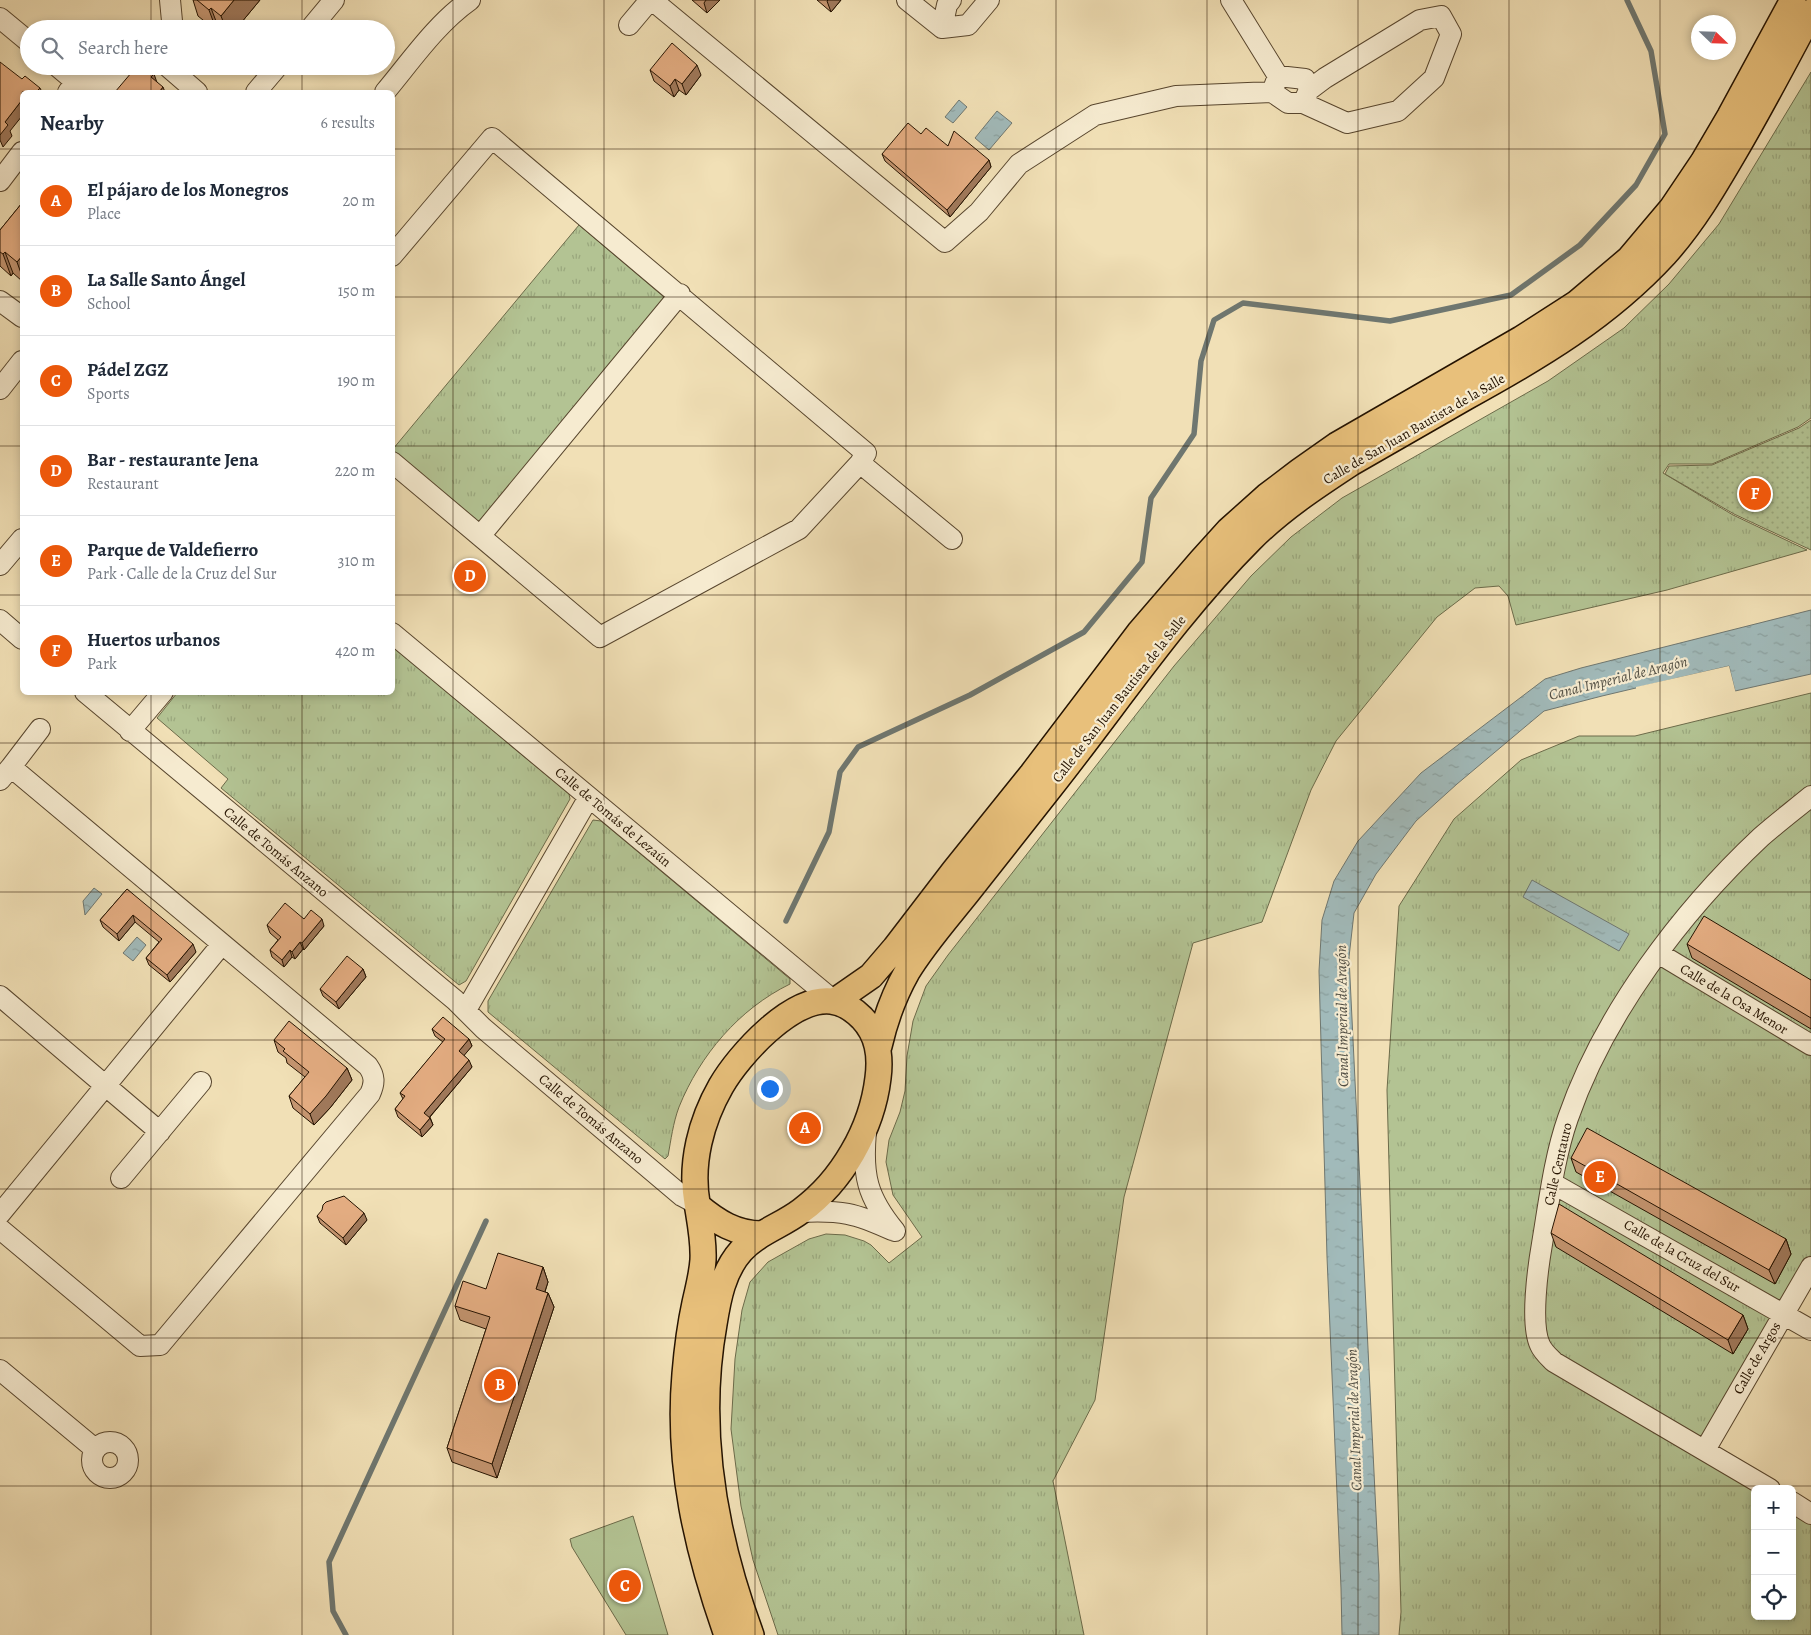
<!DOCTYPE html>
<html lang="en">
<head>
<meta charset="utf-8">
<style>
	:root { --surface:#fff; --page:#f2f2f3; --text:#1f2937; --muted:#747a83; --line:#e0e1e3; --accent:#ea580c }
	body { margin:0; font-family:Alegreya,serif; background:var(--page); color:var(--text) }
	.controls { position:absolute; right:15px; bottom:15px; display:grid; overflow:hidden; border-radius:8px; box-shadow:0 2px 8px #0003 }
	.controls button { width:45px; height:45px; display:grid; place-items:center; padding:0; border:0; border-bottom:1px solid var(--line); background:var(--surface); color:var(--text); font:25px sans-serif }
	.compass { position:absolute; left:1691px; top:15px; width:45px; height:45px; border-radius:50%; background:var(--surface); box-shadow:0 2px 8px #0003; rotate:113deg }
	.you { position:absolute; left:769px; top:1088px; width:18px; height:18px; margin:-12px; border:4px solid #fff; border-radius:50%; background:#1a73e8; box-shadow:0 0 0 8px #1a73e833 }
	.badge { display:grid; place-items:center; width:32px; height:32px; border-radius:50%; background:var(--accent); color:#fff; font-size:16px; font-weight:700 }
	.pin { position:absolute; translate:-50% -50%; border:2px solid #fff; box-shadow:0 1px 5px #0006 }
	.list { margin:0; padding:0; list-style:none }
	h2 { display:flex; justify-content:space-between; align-items:center; height:65px; margin:0; padding:0 20px; font-size:21px }
	h2 small { font-size:16px; font-weight:400; color:var(--muted) }
	.list li { display:grid; grid-template-columns:32px 1fr auto; gap:15px; align-items:center; box-sizing:border-box; height:90px; padding:0 20px; border-top:1px solid var(--line) }
	.list b { display:block; font-size:19px; white-space:nowrap }
	.list p { margin:0; font-size:16px; white-space:nowrap; color:var(--muted) }
	.list em { font-size:16px; font-style:normal; color:var(--muted) }
	.icon { flex:none; width:28px; height:28px; fill:none; stroke:currentColor; stroke-width:2; stroke-linecap:round; stroke-linejoin:round }
	.map { position:relative; flex:none; width:1811px; height:1635px; overflow:hidden }
	.search { position:absolute; background:var(--surface); box-shadow:0 2px 8px #0003; left:20px; top:20px; width:375px; height:55px; display:flex; align-items:center; gap:12px; box-sizing:border-box; padding:0 18px; border-radius:28px; color:var(--muted); font-size:19px }
	.panel { position:absolute; background:var(--surface); box-shadow:0 2px 8px #0003; left:20px; top:90px; width:375px; height:605px; border-radius:8px }
	.map>svg:first-child { display:block }
</style>
</head>
<body>
<div class="map">
<svg width="1811" height="1635" viewBox="0 0 1811 1635">
	<defs>
		<pattern id="grass-tufts" width="24" height="20" patternUnits="userSpaceOnUse" patternTransform="scale(1.25)"><rect width="24" height="20" fill="#b3c393"/><path d="M3 7l-1-3M5 7V3M7 7l1-3M15 17l-1-3M17 17v-4M19 17l1-3" fill="none" stroke="#9aa77d"/></pattern>
		<pattern id="garden-dots" width="8" height="8" patternUnits="userSpaceOnUse" patternTransform="scale(1.25)"><rect width="8" height="8" fill="#b3c393"/><path d="M2 2h.1M6 6h.1" fill="none" stroke="#9aa77d" stroke-width="1.8" stroke-linecap="round"/></pattern>
		<pattern id="water-ripples" width="26" height="14" patternUnits="userSpaceOnUse" patternTransform="scale(1.25)"><rect width="26" height="14" fill="#a1baba"/><path d="M2 4q2-2 4 0t4 0M15 11q2-2 4 0t4 0" fill="none" stroke="#8a9f9e"/></pattern>
	</defs>
	<rect width="100%" height="100%" fill="#f1e0b6"/>
	<filter id="stains"><feTurbulence type="fractalNoise" baseFrequency=".004" numOctaves="4"/><feColorMatrix values="0 0 0 0 .2 0 0 0 0 .09 0 0 0 0 .02 0 0 0 .5 -.17"/></filter>
	<radialGradient id="worn" r=".72"><stop offset=".6" stop-color="#630" stop-opacity="0"/><stop offset="1" stop-color="#630" stop-opacity=".3"/></radialGradient>
	<!-- grass -->
	<path fill="url(#grass-tufts)" stroke="#6c6b4a" d="M1811 72V418L1798 427 1712 464H1669L1663 473 1733 515 1807 550 1667 590 1516 625 1508 596 1499 586 1475 588 1437 617 1336 741 1311 790 1262 922 1193 943 1124 1197 1095 1400 1053 1481 1084 1635H778L753 1560 741 1506 731 1429 735 1359 742 1310 750 1282 768 1262 809 1239 826 1234 845 1235 864 1241 871 1245 889 1263 922 1237 893 1195 886 1162 889 1140 900 1112 905 1091 907 1056 913 1021 926 986 948 955 1174 666 1251 576 1291 537 1342 498 1548 381 1624 328 1669 284 1719 224Z
		M579 225 665 298 479 522 393 451V449Z
		M393 647 569 794 570 799 466 981 459 985 221 788 228 779 157 718 177 693 392 692Z
		M1811 693V1264L1694 1454 1755 1490V1616H1792V1513L1811 1524V1635H1399L1401 1612 1387 1090 1399 906 1454 819 1521 760 1579 736H1635Z
		M593 820 601 821 790 979V984C739 1009 700 1055 679 1107 673 1123 671 1140 668 1156L665 1159 488 1012V1001Z"/>
	<!-- garden -->
	<path fill="url(#garden-dots)" stroke="#6c6b4a" d="M1811 420V550L1734 514 1665 474 1669 466 1712 465 1799 428Z"/>
	<!-- pitch -->
	<path fill="#b3c393" stroke="#6c6b4a" d="M633 1516 665 1625 668 1635H626L572 1547 570 1539Z"/>
	<!-- water -->
	<path fill="url(#water-ripples)" stroke="#6f7770" d="M959 100 967 107 953 123 945 117Z
		M997 111 1012 123 989 150 975 138Z
		M1811 610V674L1735 691 1729 666 1602 696 1544 711 1457 784 1416 821 1376 874 1354 913 1349 957 1379 1575V1635H1342L1341 1588 1327 1257 1319 971 1322 920 1334 881 1358 841 1421 773 1545 679 1581 668Z
		M1532 880 1629 934 1619 951 1523 897Z
		M94 888 102 894 85 915 83 901Z
		M137 937 146 945 133 961 123 953Z"/>
	<!-- pier -->
	<path fill="#f1e0b6" d="M1729 666 1736 694 1733 692 1728 669 1636 690V687Z"/>
	<g fill="none" stroke-linecap="round" stroke-linejoin="round">
		<!-- stream -->
		<path stroke="#6f7770" stroke-width="5.5" d="M786 921 829 832 840 772 858 747 970 695 1084 632 1142 562 1151 498 1194 434 1201 361 1214 320 1243 303 1390 321 1511 295 1580 245 1636 185 1665 134 1651 51 1627 0
			M346 1635 333 1611 329 1562 486 1221"/>
		<defs>
			<path id="minor" d="M652 0 945 242 979 212 1019 164 1095 115 1176 96 1272 92 1288 103H1303L1309 90 1305 79 1278 76 1272 92
				M907 0 942 28 968 25 989 0
				M1231 0 1278 76
				M0 18 29 42
				M629 25 650 0
				M942 28 947 5 951 0
				M170 29 172 21 170 0
				M310 29 334 0
				M57 66 76 82
				M167 66 197 92
				M68 92 76 82C105 86 125 85 148 66
				M256 92 278 66
				M385 92C411 61 436 24 470 0
				M1303 103 1347 123 1398 111 1434 78 1451 34 1441 16 1420 20 1325 78 1309 90
				M0 181 22 152
				M392 256 492 138 866 453 860 463 799 529 600 637 392 462
				M0 301 22 317
				M0 389 22 361
				M860 463 952 539
				M481 535 680 294
				M0 565 22 539
				M0 620 22 639
				M392 633 834 1001
				M85 692 455 1000 483 1028 682 1196 697 1204
				M130 731 163 692
				M11 767 40 729
				M0 780 11 767 368 1066C375 1076 375 1083 370 1094L160 1345 140 1346 0 1229
				M1658 953 1811 1045
				M0 996 160 1132
				M466 1010 589 797
				M866 1132C862 1175 867 1197 895 1231
				M121 1178 201 1082
				M1552 1183 1811 1330
				M800 1212C841 1210 855 1213 892 1230
				M0 1214 222 944
				M0 1370 95 1449
				M92 1460a18 18 0 1 1 36 0a18 18 0 1 1-36 0Z
				M1705 1450 1811 1267
				M1770 1489 1554 1362C1549 1357 1543 1352 1540 1345 1530 1324 1538 1267 1542 1244 1549 1202 1554 1158 1568 1118 1604 1014 1681 912 1761 837 1777 823 1794 810 1811 796
				M1792 1502 1811 1514"/>
			<path id="major" d="M835 1001 871 976 895 948 954 871 1032 774 1139 633 1201 561 1229 530 1267 496 1300 471 1337 445 1521 339 1577 303 1629 259 1672 208 1703 162 1730 116 1793 0
				M879 1046C885 1020 894 995 907 972 924 944 947 918 967 893 993 860 1019 827 1045 794 1113 709 1174 616 1251 539 1281 509 1316 486 1351 463 1390 441 1428 419 1466 397 1539 357 1608 316 1665 254 1693 223 1714 187 1735 151 1762 105 1786 59 1811 12
				M698 1206C717 1222 736 1234 762 1234
				M727 1635C697 1550 677 1465 685 1374 687 1350 690 1326 695 1303 698 1289 702 1275 703 1260 704 1241 700 1222 697 1203 690 1163 701 1121 721 1086 739 1055 791 997 831 1001 842 1002 854 1010 862 1018 878 1035 881 1055 878 1078 872 1129 842 1181 801 1211 781 1226 757 1233 741 1251 723 1271 718 1299 714 1324 695 1430 714 1535 751 1635"/>
		</defs>
		<!-- minor casing -->
		<use href="#minor" stroke="#58462e" stroke-width="22"/>
		<!-- major casing -->
		<use href="#major" stroke="#251301" stroke-width="28"/>
		<!-- minor -->
		<use href="#minor" stroke="#f6ebd0" stroke-width="20"/>
		<!-- major -->
		<use href="#major" stroke="#e8c07b" stroke-width="25"/>
	</g>
	<!-- wall -->
	<path fill="#c49570" stroke="#251301" d="M193 0H260L236 29H214L198 16Z
		M692 0H720L707 13Z
		M817 0H841L831 12Z
		M650 70 701 75 686 95 679 90 674 97 654 81Z
		M921 134 948 146 989 160 991 167 950 217 885 161 882 154Z
		M22 203V281L13 273 11 276 0 266V230Z
		M127 889 196 952 170 982 149 965 146 958 159 942 135 922 119 941 103 927 100 920Z
		M304 919 324 926 304 950 303 949 295 959 292 957 284 967 272 957 270 950 278 940 270 933 267 925Z
		M1687 944 1811 980V1029L1692 958Z
		M363 969 366 977 339 1009 323 996 320 989Z
		M432 1029 469 1039 472 1046 464 1055 472 1067 430 1117 433 1125 422 1137 398 1117 395 1109 403 1099 400 1093 443 1042 435 1036Z
		M274 1040 347 1068 352 1080 330 1108 314 1125 293 1108 289 1096 305 1077 287 1063 286 1058 278 1052Z
		M1571 1158 1786 1239 1791 1254 1775 1284 1576 1172Z
		M317 1216 367 1220 346 1245 320 1223Z
		M1551 1233 1743 1315 1748 1329 1733 1354 1556 1247Z
		M543 1267 548 1282 545 1292 548 1293 554 1307 497 1478 452 1462 447 1448 486 1329 460 1320 455 1306 486 1289Z"/>
	<!-- shaded-wall -->
	<path fill="#a0795b" stroke="#251301" d="M234 0H260L236 29H226L221 16Z
		M706 0H720L707 13 704 3Z
		M828 0H841L831 12 827 1Z
		M211 8 219 29H216L209 10Z
		M697 65 701 75 686 95 682 84Z
		M154 74 160 91 163 87 165 92H157L151 77Z
		M675 79 679 90 674 97 670 86Z
		M40 88 42 92H36Z
		M22 100V116L10 131 12 136 3 147 0 140V135L5 122Z
		M989 160 991 167 950 217 947 210Z
		M5 252 13 273 11 276 3 254Z
		M22 256V276L17 262Z
		M133 915 135 922 119 941 117 934Z
		M322 919 324 926 304 950 302 943Z
		M300 942 303 949 295 959 292 952Z
		M193 944 196 952 170 982 167 975Z
		M290 950 292 957 284 967 282 960Z
		M363 969 366 977 339 1009 336 1002Z
		M469 1039 472 1046 462 1058 459 1051Z
		M469 1060 472 1067 427 1120 424 1113Z
		M347 1068 352 1080 330 1108 314 1125 310 1114Z
		M430 1118 433 1125 422 1137 420 1130Z
		M364 1213 367 1220 346 1245 343 1238Z
		M1786 1239 1791 1254 1775 1284 1769 1270Z
		M543 1267 548 1282 541 1303 536 1289Z
		M548 1293 554 1307 497 1478 492 1464Z
		M1743 1315 1748 1329 1733 1354 1728 1340Z"/>
	<!-- building -->
	<path fill="#e4ad82" stroke="#251301" d="M197 0H234L221 16 211 8 209 10Z
		M672 43 697 65 682 84 675 79 670 86 650 70Z
		M0 62 22 79 25 76 40 88 36 92H22V100L5 122 8 125 0 135Z
		M137 66H144L154 74 151 77 163 87 159 92H115Z
		M908 123 921 134 926 128 948 146 954 131 989 160 947 210 882 154Z
		M22 203V256L17 262 5 252 3 254 0 252V230Z
		M127 889 193 944 167 975 146 958 162 939 133 915 117 934 100 920Z
		M285 903 304 919 311 910 322 919 302 943 300 942 292 952 290 950 282 960 270 950 281 937 267 925Z
		M1704 916 1811 980V1018L1687 944Z
		M347 956 363 969 336 1002 320 989Z
		M443 1017 469 1039 459 1051 469 1060 424 1113 430 1118 420 1130 395 1109 405 1096 400 1093 445 1039 432 1029Z
		M289 1021 347 1068 326 1096 310 1114 289 1096 309 1072 283 1051 285 1049 274 1040Z
		M1587 1128 1786 1239 1769 1270 1571 1158Z
		M344 1196 364 1213 343 1238 317 1216 322 1210 323 1205 326 1202Z
		M1559 1204 1743 1315 1728 1340 1551 1233Z
		M498 1253 543 1267 536 1289 548 1293 492 1464 447 1448 490 1317 455 1306 463 1281 486 1289Z"/>
	<!-- grid -->
	<path fill="none" stroke="#251301" stroke-width="1" stroke-opacity="0.55" d="M151 0V29M302 0V29M453 0V1635M604 0V1635M755 0V1635M906 0V1635M1056 0V1635M1207 0V1635M1358 0V1635M1509 0V1635M1660 0V1635M151 66V92M302 66V92M0 149H22M392 149H1811M0 297H22M392 297H1811M0 446H22M392 446H1811M0 595H22M392 595H1811M151 692V1635M302 692V1635M0 743H1811M0 892H1811M0 1040H1811M0 1189H1811M0 1338H1811M0 1486H1811"/>
	<g text-anchor="middle" dominant-baseline="central" stroke-width="4.5" stroke-linejoin="round" paint-order="stroke">
		<!-- street labels -->
		<g font-size="14" fill="#251301" stroke="#f6ebd0">
			<text transform="translate(1414 429) rotate(-30)">Calle de San Juan Bautista de la Salle</text>
			<text transform="translate(1119 699) rotate(-52)">Calle de San Juan Bautista de la Salle</text>
			<text transform="translate(613 817) rotate(40)">Calle de Tomás de Lezaún</text>
			<text transform="translate(276 852) rotate(40)">Calle de Tomás Anzano</text>
			<text transform="translate(1734 999) rotate(31)">Calle de la Osa Menor</text>
			<text transform="translate(591 1119) rotate(40)">Calle de Tomás Anzano</text>
			<text transform="translate(1558 1164) rotate(-77)">Calle Centauro</text>
			<text transform="translate(1682 1256) rotate(30)">Calle de la Cruz del Sur</text>
			<text transform="translate(1757 1358) rotate(-60)">Calle de Argos</text>
		</g>
		<!-- water labels -->
		<g font-size="15" font-style="italic" fill="#504d42" stroke="#f6ebd0">
			<text transform="translate(1618 678) rotate(-14)">Canal Imperial de Aragón</text>
			<text transform="translate(1342 1016) rotate(-91)">Canal Imperial de Aragón</text>
			<text transform="translate(1354 1420) rotate(-92)">Canal Imperial de Aragón</text>
		</g>
	</g>
	<rect width="100%" height="100%" filter="url(#stains)"/>
	<rect width="100%" height="100%" fill="url(#worn)"/>
</svg>
<div class="controls">
<button>+</button>
<button>−</button>
<button><svg class="icon" aria-label="locate" viewBox="0 0 24 24"><circle cx="12" cy="12" r="6"/><path d="M12 2v4M12 18v4M2 12h4M18 12h4"/></svg></button>
</div>
<svg class="compass" viewBox="-18 -18 36 36"><path d="M0-13l5 13h-10z" fill="#e53935"/><path d="M0 13l5-13h-10z" fill="#747a83"/></svg>
<div class="you"></div>
<div class="pin badge" style="left:805px;top:1128px">A</div>
<div class="pin badge" style="left:500px;top:1385px">B</div>
<div class="pin badge" style="left:625px;top:1586px">C</div>
<div class="pin badge" style="left:470px;top:576px">D</div>
<div class="pin badge" style="left:1600px;top:1177px">E</div>
<div class="pin badge" style="left:1755px;top:494px">F</div>
<div class="search"><svg class="icon" aria-label="search" viewBox="0 0 24 24"><circle cx="10" cy="10" r="6"/><path d="M15 15l6 6"/></svg>Search here</div>
<section class="panel">
<h2>Nearby<small>6 results</small></h2>
<ul class="list">
<li><span class="badge">A</span><div><b>El pájaro de los Monegros</b><p>Place</p></div><em>20 m</em></li>
<li><span class="badge">B</span><div><b>La Salle Santo Ángel</b><p>School</p></div><em>150 m</em></li>
<li><span class="badge">C</span><div><b>Pádel ZGZ</b><p>Sports</p></div><em>190 m</em></li>
<li><span class="badge">D</span><div><b>Bar - restaurante Jena</b><p>Restaurant</p></div><em>220 m</em></li>
<li><span class="badge">E</span><div><b>Parque de Valdefierro</b><p>Park · Calle de la Cruz del Sur</p></div><em>310 m</em></li>
<li><span class="badge">F</span><div><b>Huertos urbanos</b><p>Park</p></div><em>420 m</em></li>
</ul>
</section>
</div>
</body>
</html>
